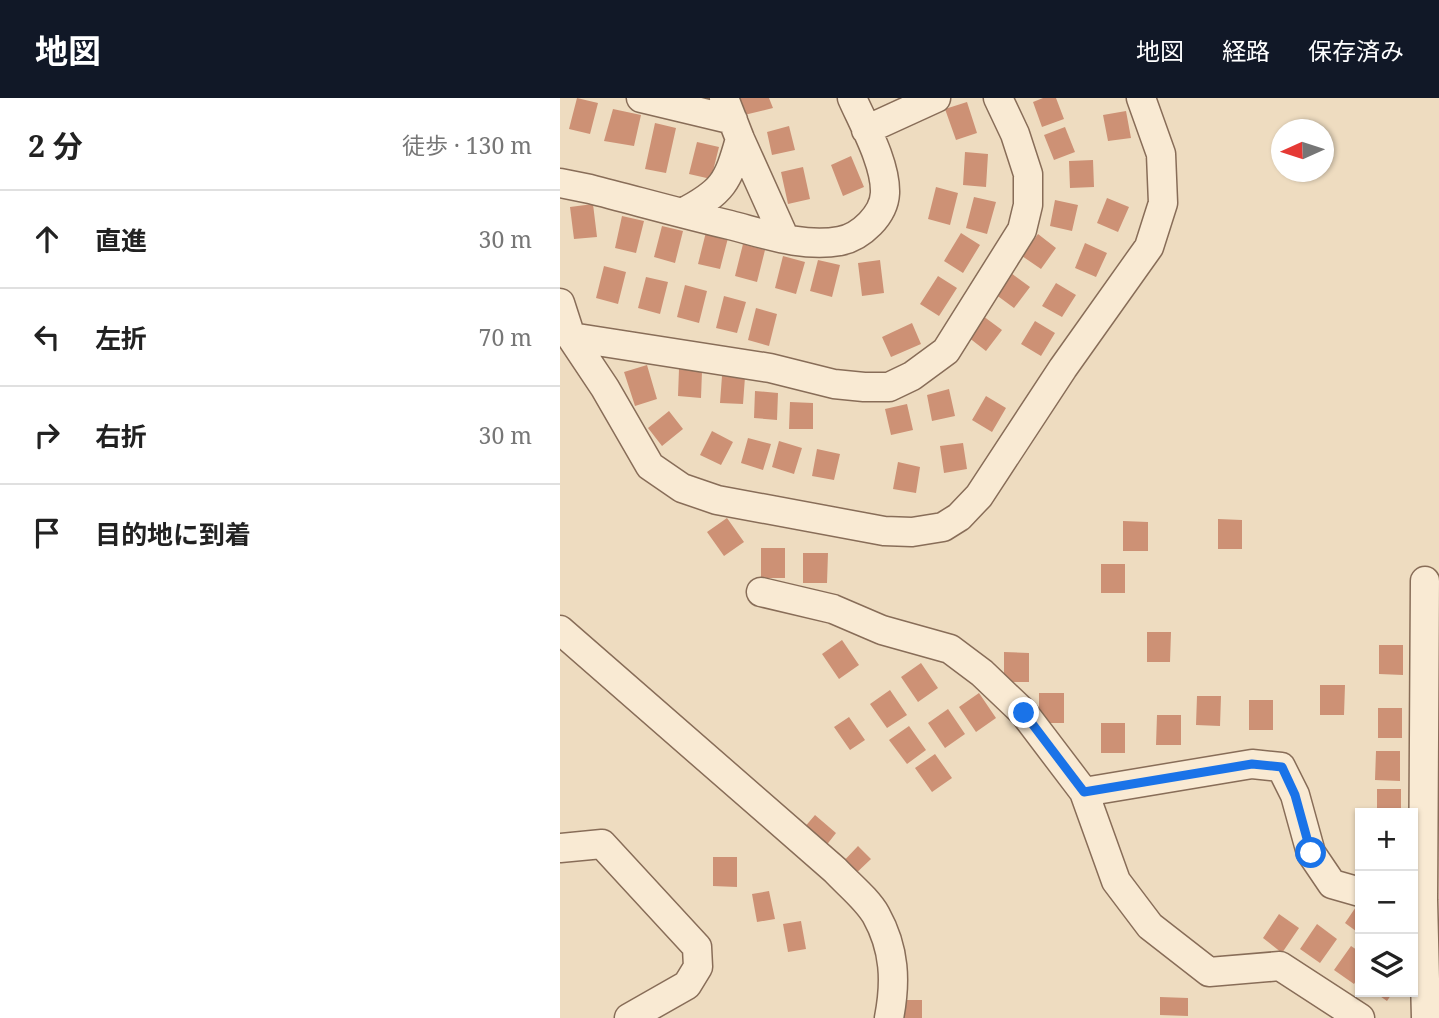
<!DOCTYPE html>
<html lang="ja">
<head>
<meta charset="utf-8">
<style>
	:root { --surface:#fff; --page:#f2f2f2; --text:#222; --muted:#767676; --line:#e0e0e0; --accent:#111827 }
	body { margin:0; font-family:"Noto Serif","Noto Sans JP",serif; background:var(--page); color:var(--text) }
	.controls { position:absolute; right:21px; bottom:21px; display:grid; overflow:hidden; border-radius:0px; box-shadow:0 2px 5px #0004 }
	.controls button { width:63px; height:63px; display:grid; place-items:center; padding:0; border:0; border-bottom:2px solid var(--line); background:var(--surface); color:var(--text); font:35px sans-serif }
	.compass { position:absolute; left:711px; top:21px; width:63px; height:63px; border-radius:50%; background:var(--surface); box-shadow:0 2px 5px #0004; rotate:267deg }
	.stop { position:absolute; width:21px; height:21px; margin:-16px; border:5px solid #1a73e8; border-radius:50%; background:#fff }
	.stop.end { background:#1a73e8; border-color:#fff; box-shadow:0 2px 7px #0008 }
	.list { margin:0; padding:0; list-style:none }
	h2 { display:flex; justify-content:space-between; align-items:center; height:91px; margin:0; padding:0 28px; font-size:30px }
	h2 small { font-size:23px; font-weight:400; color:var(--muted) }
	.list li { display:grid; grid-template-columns:46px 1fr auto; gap:21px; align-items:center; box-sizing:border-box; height:98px; padding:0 28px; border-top:2px solid var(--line) }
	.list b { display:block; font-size:26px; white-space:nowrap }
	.list em { font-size:23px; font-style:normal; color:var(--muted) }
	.icon { flex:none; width:38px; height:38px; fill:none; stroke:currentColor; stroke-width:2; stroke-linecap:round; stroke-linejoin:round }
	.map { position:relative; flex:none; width:879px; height:920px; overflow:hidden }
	header { display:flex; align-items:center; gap:42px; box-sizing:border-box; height:98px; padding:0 35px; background:var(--accent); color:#fff }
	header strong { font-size:33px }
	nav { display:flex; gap:38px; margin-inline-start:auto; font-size:24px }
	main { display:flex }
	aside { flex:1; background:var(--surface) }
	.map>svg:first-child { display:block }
</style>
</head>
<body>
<header>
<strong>地図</strong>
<nav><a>地図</a><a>経路</a><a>保存済み</a></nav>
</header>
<main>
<aside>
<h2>2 分<small>徒歩 · 130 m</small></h2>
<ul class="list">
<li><svg class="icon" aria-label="ahead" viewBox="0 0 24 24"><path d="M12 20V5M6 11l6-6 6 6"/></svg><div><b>直進</b></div><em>30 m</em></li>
<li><svg class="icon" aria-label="left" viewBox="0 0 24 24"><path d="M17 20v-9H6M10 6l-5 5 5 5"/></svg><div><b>左折</b></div><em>70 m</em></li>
<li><svg class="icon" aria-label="right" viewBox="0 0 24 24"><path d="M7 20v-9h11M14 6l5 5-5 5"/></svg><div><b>右折</b></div><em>30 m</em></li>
<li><svg class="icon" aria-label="arrive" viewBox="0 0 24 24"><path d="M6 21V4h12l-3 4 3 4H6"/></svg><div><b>目的地に到着</b></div></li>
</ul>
</aside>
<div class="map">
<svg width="879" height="920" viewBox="0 0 879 920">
	<rect width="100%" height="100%" fill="#eedcc0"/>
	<!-- building -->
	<path fill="#cd9175" d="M17 0 38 5 30 36 9 31Z
		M176 0H209L213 10 180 18Z
		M483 0H496L504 21 482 29 473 4Z
		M407 4 417 35 396 42 385 11Z
		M53 11 81 17 74 48 44 43Z
		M566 13 571 40 548 43 543 17Z
		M95 25 116 30 106 75 85 71Z
		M229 28 235 52 212 57 207 34Z
		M505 29 515 54 494 62 484 37Z
		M137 44 159 49 151 81 129 76Z
		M405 54 428 56 426 89 403 87Z
		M291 58 304 89 283 98 271 67Z
		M533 62 534 89 510 90 509 63Z
		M243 69 250 101 228 106 221 74Z
		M376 89 398 95 390 127 368 121Z
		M414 99 436 104 427 136 406 130Z
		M547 100 569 109 558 134 537 125Z
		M495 102 518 107 512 133 490 128Z
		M33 106 37 139 14 141 10 109Z
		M62 118 84 123 76 155 55 150Z
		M102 128 123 133 115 165 94 159Z
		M146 134 168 140 160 171 138 166Z
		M401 135 420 147 403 175 384 163Z
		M478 136 496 150 481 171 462 158Z
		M525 145 547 155 536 179 515 170Z
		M183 146 205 152 197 184 175 178Z
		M223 158 245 164 236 196 215 190Z
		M258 162 280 167 272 199 250 193Z
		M320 162 324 195 302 198 298 165Z
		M44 168 66 174 58 206 36 200Z
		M451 175 470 189 454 210 435 196Z
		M378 178 397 190 379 218 360 206Z
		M86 179 108 184 100 216 78 210Z
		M496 185 516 197 502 219 482 208Z
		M125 187 147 193 139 225 117 219Z
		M164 198 186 204 177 235 156 230Z
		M196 210 217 216 209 248 188 242Z
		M423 218 442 232 426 253 408 239Z
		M475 223 495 235 481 258 461 246Z
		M352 225 361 246 331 259 322 239Z
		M87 267 97 301 75 308 64 274Z
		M119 271 142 273 141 300 118 298Z
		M162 278 185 279 183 306 160 305Z
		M389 291 395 318 372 323 367 297Z
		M195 293 218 295 217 322 194 320Z
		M426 298 446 310 432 334 412 322Z
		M230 304 253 305V331H229Z
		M347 306 353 332 331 337 325 311Z
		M109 313 123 331 102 348 88 330Z
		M152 333 173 344 161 367 140 357Z
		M188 340 211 346 203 372 181 365Z
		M219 343 242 350 234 376 212 369Z
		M403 345 407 371 384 375 380 348Z
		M257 351 280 356 274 382 252 378Z
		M338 364 360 369 356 395 333 391Z
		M167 420 184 444 164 458 147 434Z
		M658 421 682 422V451H658Z
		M563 423 588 424V453H563Z
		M201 450H225V480H201Z
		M243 455H268L267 485H243Z
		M541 466H565V495H541Z
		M587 534H611L610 564H587Z
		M282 542 299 567 279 581 262 556Z
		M819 547H843V577L819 576Z
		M444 554 469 555V584H444Z
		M361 565 378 590 358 604 341 579Z
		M760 587H785L784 617H760Z
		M330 592 347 617 327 630 310 606Z
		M419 595 436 620 416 634 399 609Z
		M479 595H504V625H479Z
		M637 598H661L660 628 636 627Z
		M689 602H713V632H689Z
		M818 610H842V640H818Z
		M388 611 405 636 385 650 368 625Z
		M597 617H621V647H596Z
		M289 619 305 642 290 652 274 629Z
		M541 625H565V655H541Z
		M349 628 366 652 347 666 329 642Z
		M816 653H840V683L815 682Z
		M375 656 392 680 372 694 355 670Z
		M817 691H841V715H817Z
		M255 717 276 735 265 749 243 731Z
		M298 748 311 761 291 780 279 768Z
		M153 759H177V789L153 788Z
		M209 793 215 821 197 824 192 796Z
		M800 803V836L785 825Z
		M719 816 739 830 722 855 703 840Z
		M241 823 246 851 228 854 223 826Z
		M757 826 777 841 760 865 740 851Z
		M791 848 800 854V877L794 886 774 872Z
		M814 894H833L827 903Z
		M600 899 628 900V918L600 917Z
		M334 902H362V920H334Z"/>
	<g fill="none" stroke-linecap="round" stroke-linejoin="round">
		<defs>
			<path id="minor" d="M81 0 173 22
				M164 0 180 41 225 141
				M306 32 376 0
				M0 85 30 91C77 103 123 116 170 127 205 136 244 150 280 143 301 139 324 117 325 95 326 66 304 27 292 0
				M122 115C163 94 168 84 180 41
				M0 205 11 239 45 290 90 368 122 390 157 402 324 433 352 434 383 429 399 419 419 398 503 270 589 149 603 105 601 56 581 0
				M11 239 210 270 274 286 304 289H329L352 278 386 253 462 132 468 107V76L455 36 438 0
				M865 483 863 802 866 920
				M201 494 273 511 322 532 390 551 422 575 464 615 524 694 556 783 590 828 649 874 720 868 800 920
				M0 532 275 772C288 786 307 801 316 817 335 851 336 884 329 920
				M524 694 692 666 721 669 735 697 751 755 772 786 800 794
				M0 750 42 746 137 849 138 869 127 887 69 920"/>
		</defs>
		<!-- minor casing -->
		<use href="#minor" stroke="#886d58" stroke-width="31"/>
		<!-- minor -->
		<use href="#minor" stroke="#f9ead3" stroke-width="28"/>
	</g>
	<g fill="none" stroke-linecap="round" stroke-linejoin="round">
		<!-- route -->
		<path stroke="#1a73e8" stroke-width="9" d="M464 615 524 694 692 666 722 669 735 697 751 755"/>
	</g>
</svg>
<div class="controls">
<button>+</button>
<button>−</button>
<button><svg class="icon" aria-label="layers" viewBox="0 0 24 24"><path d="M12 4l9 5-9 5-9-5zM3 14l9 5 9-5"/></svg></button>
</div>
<svg class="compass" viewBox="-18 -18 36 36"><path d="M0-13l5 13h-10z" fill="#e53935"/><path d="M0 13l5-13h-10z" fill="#767676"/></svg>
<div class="stop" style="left:751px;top:755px"></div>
<div class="stop end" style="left:464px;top:615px"></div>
</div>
</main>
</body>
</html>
